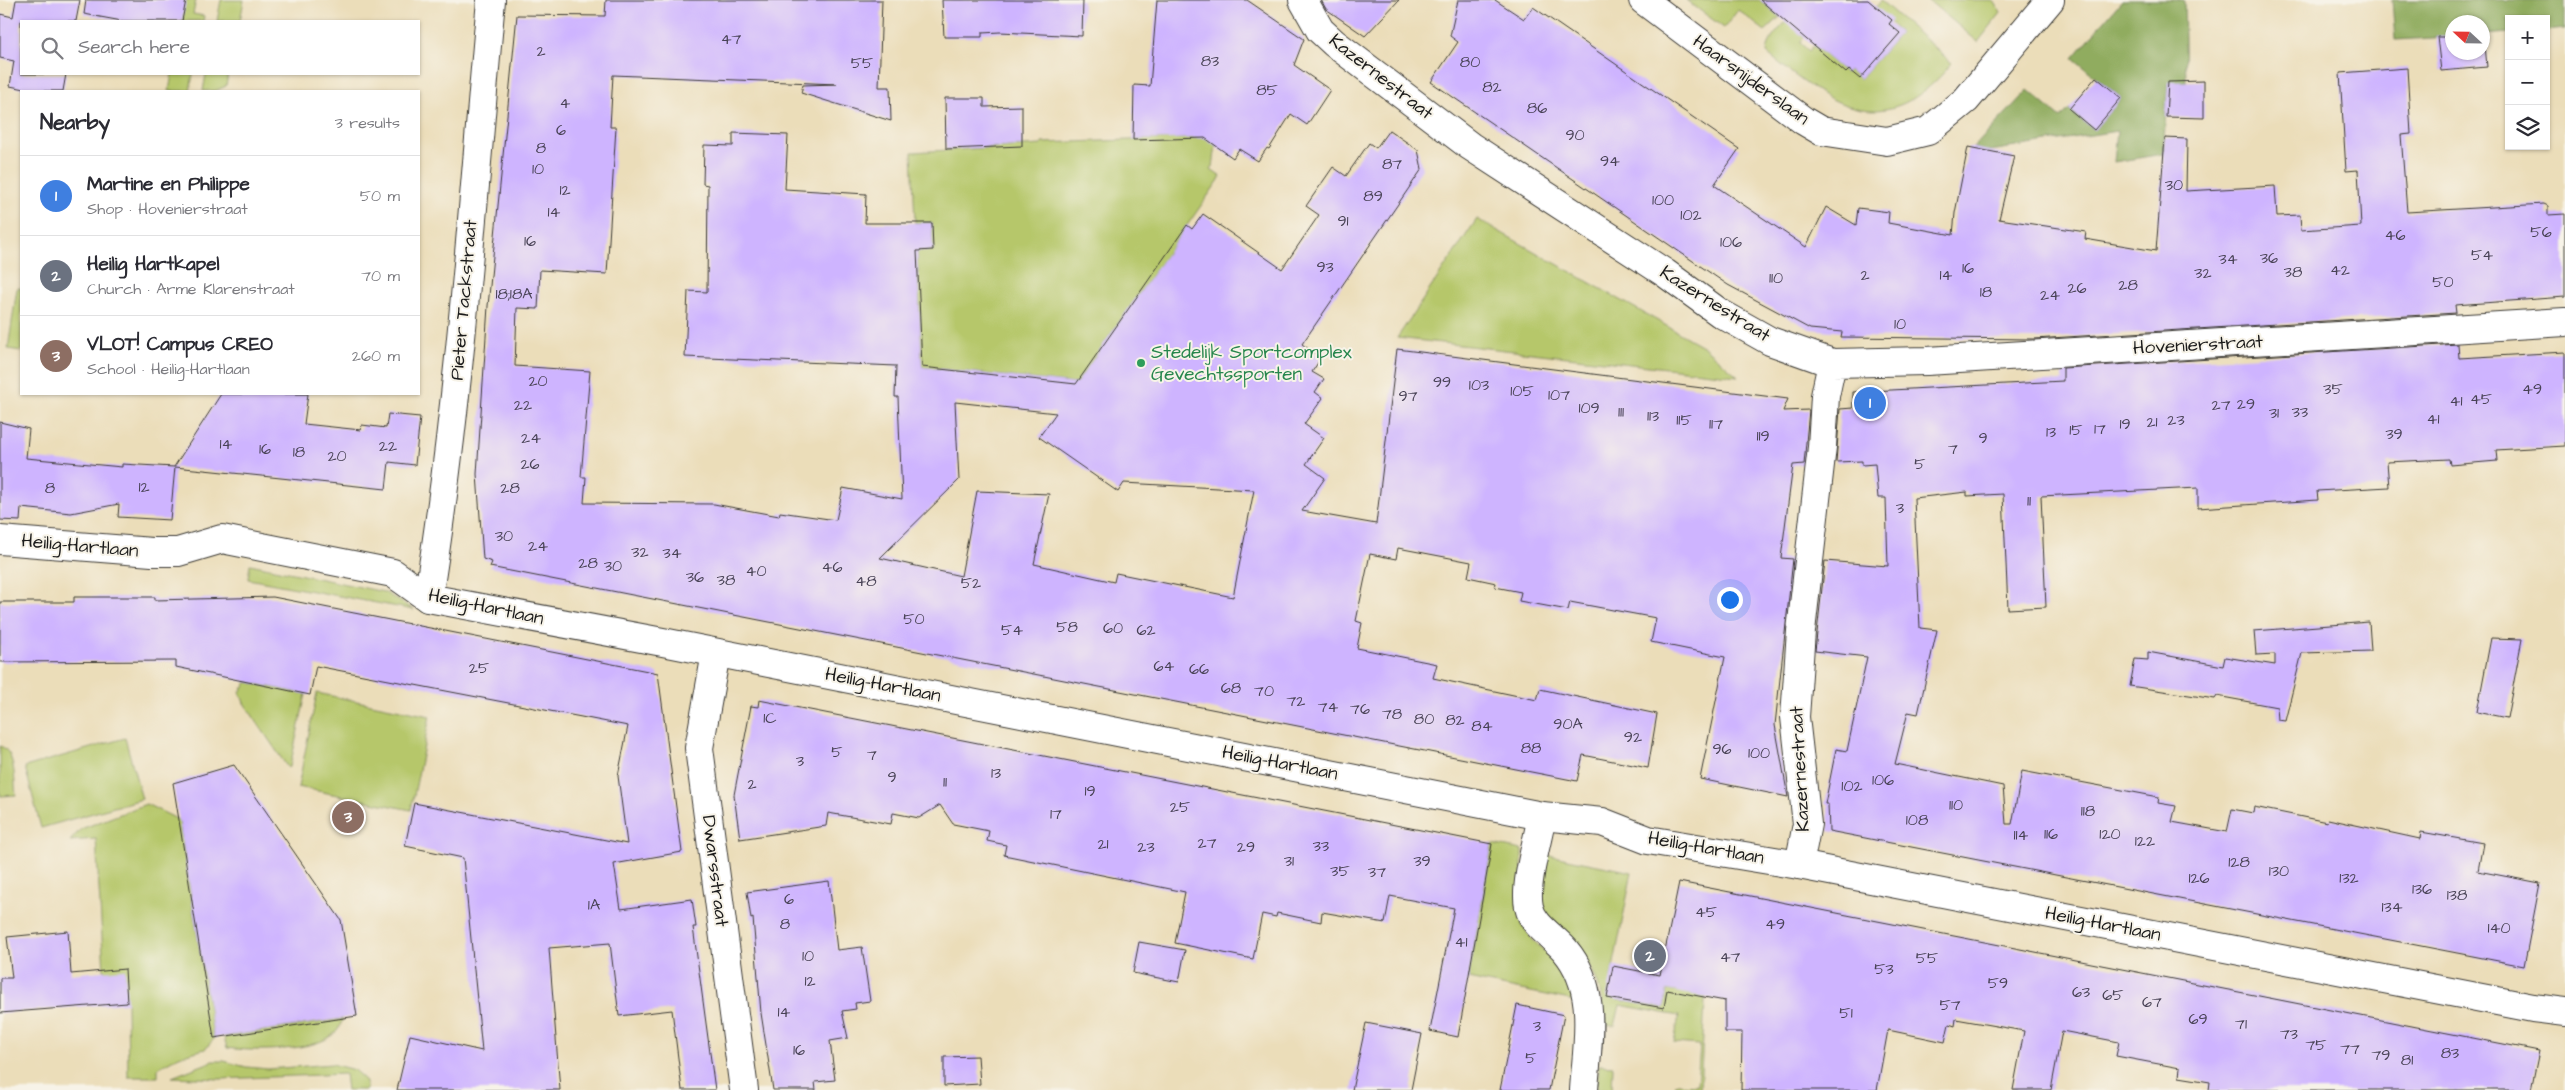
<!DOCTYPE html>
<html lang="en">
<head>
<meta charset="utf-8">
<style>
	:root { --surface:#fff; --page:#f2f2f3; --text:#2b2b33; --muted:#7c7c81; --line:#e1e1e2; --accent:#d1495b }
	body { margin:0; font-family:"Architects Daughter",sans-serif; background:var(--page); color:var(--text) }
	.controls { position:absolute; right:15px; top:15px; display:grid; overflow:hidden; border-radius:0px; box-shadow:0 1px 4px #0004 }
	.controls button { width:45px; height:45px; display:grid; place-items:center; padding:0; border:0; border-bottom:1px solid var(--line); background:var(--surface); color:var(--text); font:25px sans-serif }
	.compass { position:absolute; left:2445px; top:15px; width:45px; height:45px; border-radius:50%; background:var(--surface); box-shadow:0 1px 4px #0004; rotate:292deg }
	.you { position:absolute; left:1729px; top:599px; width:18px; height:18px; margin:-12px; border:4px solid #fff; border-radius:50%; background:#1a73e8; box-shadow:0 0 0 8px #1a73e833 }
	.badge { display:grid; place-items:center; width:32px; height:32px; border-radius:50%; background:var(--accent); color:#fff; font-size:16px; font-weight:700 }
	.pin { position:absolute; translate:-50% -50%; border:2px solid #fff; box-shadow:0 1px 5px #0006 }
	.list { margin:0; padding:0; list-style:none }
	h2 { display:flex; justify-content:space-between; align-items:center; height:65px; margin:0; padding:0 20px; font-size:21px }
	h2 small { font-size:16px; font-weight:400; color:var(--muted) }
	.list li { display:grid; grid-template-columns:32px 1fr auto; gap:15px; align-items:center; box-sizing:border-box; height:80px; padding:0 20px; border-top:1px solid var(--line) }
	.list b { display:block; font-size:19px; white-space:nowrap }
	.list p { margin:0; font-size:16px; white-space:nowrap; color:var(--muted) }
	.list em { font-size:16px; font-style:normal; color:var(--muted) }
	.icon { flex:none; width:28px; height:28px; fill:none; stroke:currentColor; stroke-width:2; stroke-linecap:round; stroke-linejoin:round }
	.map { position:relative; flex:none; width:2565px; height:1090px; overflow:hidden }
	.search { position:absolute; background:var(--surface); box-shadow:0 1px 4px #0004; left:20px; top:20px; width:400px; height:55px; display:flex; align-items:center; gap:12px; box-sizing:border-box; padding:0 18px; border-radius:0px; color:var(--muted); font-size:19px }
	.panel { position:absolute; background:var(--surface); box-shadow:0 1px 4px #0004; left:20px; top:90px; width:400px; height:305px; border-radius:0px }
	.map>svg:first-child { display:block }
</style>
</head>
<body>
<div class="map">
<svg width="2565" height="1090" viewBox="0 0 2565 1090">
	<rect width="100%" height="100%" fill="#f7f3e8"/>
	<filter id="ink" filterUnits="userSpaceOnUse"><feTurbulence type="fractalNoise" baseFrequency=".02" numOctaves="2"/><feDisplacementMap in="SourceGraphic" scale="10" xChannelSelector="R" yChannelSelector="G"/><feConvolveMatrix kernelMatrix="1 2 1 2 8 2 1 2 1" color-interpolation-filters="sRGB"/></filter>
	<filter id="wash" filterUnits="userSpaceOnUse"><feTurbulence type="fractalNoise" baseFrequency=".0096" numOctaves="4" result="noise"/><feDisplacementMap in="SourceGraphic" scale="20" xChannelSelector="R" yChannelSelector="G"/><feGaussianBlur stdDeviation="1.12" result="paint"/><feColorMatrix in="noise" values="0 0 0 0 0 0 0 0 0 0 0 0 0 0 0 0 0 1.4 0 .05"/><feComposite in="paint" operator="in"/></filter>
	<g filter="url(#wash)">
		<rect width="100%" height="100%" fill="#ebddb9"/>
		<!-- green -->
		<path fill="#b6c76a" stroke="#697243" d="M182 0H196L193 14 204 16 203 21H182Z
			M221 0H244L240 21H217Z
			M1686 0H1760L1780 17 1765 31 1738 10 1724 28Z
			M1928 0H1993L2001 13 1978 42Z
			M1881 1 1952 63C1887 143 1832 108 1767 53 1767 39 1781 28 1789 18L1804 37 1800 43 1809 51 1818 40 1817 48 1846 73 1849 70 1860 79 1900 33 1876 7Z
			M172 74H193L190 91H169Z
			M206 74H228L226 86 215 91H203Z
			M1217 137 1213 167 1211 170 1221 177 1076 384 922 367 917 251 933 250 932 223H915L912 152 1042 145V143Z
			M1477 219 1704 347 1738 376 1397 338Z
			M17 288H21V351L8 349Z
			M250 564 384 592 414 610 248 579Z
			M247 682 306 694 290 766 288 768 244 703 240 692Z
			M317 693 430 716 411 810 298 787Z
			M125 738 142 799 41 828 25 767Z
			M0 746C16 751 14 781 16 795L0 796Z
			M146 804 179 820 214 1039 205 1049 179 1056 158 1068V1077H128L127 1003 104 971 96 839 70 841 81 829Z
			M1492 844 1522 850V925L1533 940 1562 968 1570 982 1575 1001 1468 979Z
			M1548 855 1632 872 1611 978 1622 981 1618 1000 1664 1008 1667 990 1678 992 1681 979 1706 984 1700 1090H1676V1084L1697 1085 1700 1045 1674 1043 1679 1016 1620 1005 1615 1026 1602 1025C1606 982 1588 959 1560 930 1553 923 1545 915 1543 905 1539 889 1545 872 1548 855Z
			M343 1019C341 1023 339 1029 336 1032 318 1052 251 1052 227 1048L224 1037Z
			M213 1061H224L246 1067 268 1069 332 1064 354 1070 366 1081V1090H347L345 1074 220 1079 172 1077Z
			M1599 1065 1613 1066 1612 1090H1597Z"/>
		<!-- forest -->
		<path fill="#90ac5e" stroke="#56643d" d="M2122 0H2184L2186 82 2168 83 2163 154 2114 162 2117 131 1984 152 1973 148 2028 90 2061 118 2069 109 2094 130 2121 98 2073 58Z
			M2392 0H2565V29L2546 31V19H2509V33L2483 35 2482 22H2452V37L2395 40Z"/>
		<g id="blocks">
			<!-- building -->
			<path fill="#ceb4ff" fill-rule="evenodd" d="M16 0H80L76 21H21V74H66L63 91H35L10 86 14 61 0 58V14L13 17Z
				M86 0H186L182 21H122L84 14Z
				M606 0H882L879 87H890L891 121 801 93 803 85 837 84 613 75 610 127H616L607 274 540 270 538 309 517 308 515 366 590 371 581 477H586L584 503 714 504 779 516 780 512 836 520 843 488 902 499 898 397H895L896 366 685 357 688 291 707 292 708 185 703 184 704 145 733 146V133L788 135 785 189 866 194 865 223H932L933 250 917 251 922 367 1076 384 1187 225 1192 229 1203 214 1282 269 1319 215 1306 206 1333 167 1346 176 1369 143 1376 148 1389 130 1418 150 1422 169 1302 344 1321 358 1312 372 1324 379 1315 392 1323 398 1304 424 1324 438 1306 464 1325 478 1302 511 1376 524 1397 349 1788 399 1783 411 1809 410 1804 464 1793 465 1781 558 1793 559 1775 725 1788 797 1700 779 1725 657 1651 642 1656 618 1570 602 1568 610 1519 601 1521 592 1495 587 1496 583 1468 577 1471 562 1398 548 1396 559 1370 554 1356 621 1362 623 1357 648 1437 664 1433 678 1537 700 1540 689 1657 714 1648 768 1583 755 1577 781 490 567 492 562 483 559 477 474 488 306 517 15 605 16ZM955 402 1056 413 1039 437 1118 492 1124 483 1254 490 1233 597 1116 573 1114 582 1034 564 1049 494 977 491 961 576 880 558 959 480Z
				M942 0H1083L1082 36 1000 32 982 33V37H944Z
				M1157 0H1247L1304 39 1294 65 1330 90 1307 125 1291 114 1269 149 1267 148 1258 161 1239 149 1233 158 1205 138 1133 140 1134 85 1150 86Z
				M1321 0H1399L1365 36 1326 9Z
				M1458 0H1495L1524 19 1533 7 1739 149 1714 185 1806 247 1826 207 1856 225 1858 208 1889 212 1888 223 1953 235 1955 213 1968 147 2014 156 1999 219 2086 232 2085 239 2156 251 2165 138 2187 139 2186 191 2275 186 2277 216 2300 215 2301 230 2361 226 2358 170 2346 171 2340 73 2407 68 2411 134 2401 135 2407 212 2544 204 2548 206V215L2565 214V297L2455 305 2456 313 2034 339 1841 337 1842 332 1810 329 1728 285 1431 82 1458 42 1450 36Z
				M1760 0H1868L1892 20 1889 24 1900 33 1860 79 1849 70 1846 73Z
				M2484 34 2487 67 2441 71 2437 37H2452V52H2482Z
				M2096 77 2121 98 2094 130 2069 109Z
				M2204 81V118L2166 117 2168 82Z
				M945 98H984V107L1022 106V146L946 149Z
				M2458 344 2459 358 2565 352V446L2496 450 2497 461 2450 465 2449 459 2387 462 2389 487 2317 491 2318 500 2198 508V488L2041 496 2046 607 2008 609 2003 494 1967 496V492L1914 498 1920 628 1937 630 1918 714 1908 712 1895 764 2003 786 2006 824H2012L2022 771 2159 797 2158 803 2176 806 2172 822 2227 832 2232 809 2253 813 2254 807 2327 822 2328 819 2420 839 2421 832 2483 843 2478 871 2540 883 2524 966 1829 831 1828 804H1825L1836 749 1847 751 1867 657 1815 651 1825 561 1888 566 1886 498H1878L1875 464 1862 465V461L1836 462 1840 409 1853 408V392L2063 381V368Z
				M221 394H308L304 424 361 430 362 425 386 428 388 414 420 417 415 465 389 462 386 489 175 467 170 520 118 517 119 504 71 513 21 508 20 521 0 520V422L29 429 26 458 122 467V464L174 467Z
				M74 597H155V600L273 597 658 673 682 852 614 864 621 909 692 899 696 927H693L715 1090H682L672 1010 619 1016 610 943 549 948 560 1090H397L410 1035 482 1051 463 858 405 846 414 803 627 844 618 776 628 726 316 666 310 695 176 667V661L0 662V602H74Z
				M2369 622 2371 651 2302 653 2285 721 2278 720 2277 707 2217 696 2215 699 2130 686 2135 659 2148 660V652L2223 666 2225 657 2275 665V654L2256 655 2254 631Z
				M2491 638 2522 639 2507 718 2477 712Z
				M759 700 1492 844 1458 1037 1430 1031 1454 908 1390 896 1385 923 1322 912 1321 922 1277 913 1276 917 1262 914 1253 959 1175 943 1185 892 1004 855 1006 845 987 841 989 831 953 824 940 805 919 818 893 813 891 824 828 813 826 826 740 839 734 795 751 706 758 707Z
				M234 765 341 920 357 1016 214 1038 173 783Z
				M829 881 837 950 862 947 870 1001 855 1003 856 1009 842 1011 848 1038 830 1041 835 1080 815 1082 816 1090H773L761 1013 753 918 751 919 747 892Z
				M1679 882 2539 1051 2531 1090H2209L2210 1082 2179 1077 2180 1068 2116 1056 2119 1042 2062 1031 2051 1090H2013L2024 1031 1956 1019 1955 1026 1949 1024 1945 1042 1888 1030 1877 1090H1741L1742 1032H1725V1001L1667 990 1664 1008 1607 998 1613 966 1660 975Z
				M68 931 71 974 125 969 127 1003 0 1013V978H12L7 937Z
				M1139 942 1185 950 1179 982 1133 973Z
				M1517 1005 1564 1015 1549 1090H1500Z
				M1366 1023 1422 1034 1411 1090H1352Z
				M978 1056 980 1084 944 1086V1057Z"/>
		</g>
	</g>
	<g filter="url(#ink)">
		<use href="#blocks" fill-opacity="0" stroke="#3b3934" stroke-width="1"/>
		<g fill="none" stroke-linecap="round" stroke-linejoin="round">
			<defs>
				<path id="minor" d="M1303 0 1320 30 1334 43 1470 146 1665 273 1720 313 1770 341 1832 363 1927 361 2565 322
					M1643 0 1804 121 1821 131 1887 141 1928 131 1966 100 2050 0
					M428 598C460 400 473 200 491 0
					M716 653 699 748 744 1090
					M1542 816C1538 839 1524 885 1529 907 1533 926 1553 936 1565 950 1599 990 1587 1042 1584 1090
					M1799 865 1807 824 1795 717 1801 631 1822 447 1825 396 1832 363"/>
				<path id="tertiary" d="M0 540 152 552H178L222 539 393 573 428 598 668 643 1542 816 1602 822 1648 840 1799 865 2533 1008 2565 1012"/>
			</defs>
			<!-- minor casing -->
			<use href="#minor" stroke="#3b3934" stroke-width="30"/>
			<!-- tertiary casing -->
			<use href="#tertiary" stroke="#3b3934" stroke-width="30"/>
			<!-- minor -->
			<use href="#minor" stroke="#fff" stroke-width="28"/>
			<!-- tertiary -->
			<use href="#tertiary" stroke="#fff" stroke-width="28"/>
		</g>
	</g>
	<!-- markers -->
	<circle fill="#2e9e5b" stroke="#f7f3e8" stroke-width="2" cx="1141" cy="363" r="5"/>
	<g text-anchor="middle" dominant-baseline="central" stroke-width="4" stroke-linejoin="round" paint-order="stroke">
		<!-- number labels -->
		<g font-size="16" fill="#484255">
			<text x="731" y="39">47</text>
			<text x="541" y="51">2</text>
			<text x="1210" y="61">83</text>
			<text x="1470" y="62">80</text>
			<text x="862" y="63">55</text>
			<text x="1492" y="87">82</text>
			<text x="1267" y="90">85</text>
			<text x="565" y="103">4</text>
			<text x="1537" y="108">86</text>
			<text x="561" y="130">6</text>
			<text x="1575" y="135">90</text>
			<text x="541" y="148">8</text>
			<text x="1610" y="161">94</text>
			<text x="1392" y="164">87</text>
			<text x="538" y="169">10</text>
			<text x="2174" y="185">30</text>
			<text x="565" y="190">12</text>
			<text x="1373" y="196">89</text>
			<text x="1663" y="200">100</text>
			<text x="554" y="212">14</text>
			<text x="1691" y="215">102</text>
			<text x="1343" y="221">91</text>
			<text x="2541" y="232">56</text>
			<text x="2395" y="235">46</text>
			<text x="530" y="241">16</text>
			<text x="1731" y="242">106</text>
			<text x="2482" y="255">54</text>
			<text x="2269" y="258">36</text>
			<text x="2228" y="259">34</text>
			<text x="1325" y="267">93</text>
			<text x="1968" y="268">16</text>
			<text x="2340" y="270">42</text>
			<text x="2293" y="272">38</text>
			<text x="2203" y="273">32</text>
			<text x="1865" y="275">2</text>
			<text x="1946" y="275">14</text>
			<text x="1776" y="278">110</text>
			<text x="2443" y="282">50</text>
			<text x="2128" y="285">28</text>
			<text x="2077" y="288">26</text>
			<text x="1986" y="292">18</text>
			<text x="514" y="294">18;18A</text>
			<text x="2050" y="295">24</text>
			<text x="1900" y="324">10</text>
			<text x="538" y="381">20</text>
			<text x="1442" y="382">99</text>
			<text x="1479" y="385">103</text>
			<text x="2333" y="389">35</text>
			<text x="2532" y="389">49</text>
			<text x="1522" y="391">105</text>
			<text x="1559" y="395">107</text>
			<text x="1408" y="396">97</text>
			<text x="2481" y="399">45</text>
			<text x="2456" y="401">41</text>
			<text x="2246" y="404">29</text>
			<text x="523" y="405">22</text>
			<text x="2221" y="405">27</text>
			<text x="1589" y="408">109</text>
			<text x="1621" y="412">111</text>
			<text x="2300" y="412">33</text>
			<text x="2274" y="413">31</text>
			<text x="1653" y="416">113</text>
			<text x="2433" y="419">41</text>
			<text x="1684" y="420">115</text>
			<text x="2176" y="420">23</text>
			<text x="2152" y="422">21</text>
			<text x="1716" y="424">117</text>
			<text x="2125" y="424">19</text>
			<text x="2100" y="429">17</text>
			<text x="2076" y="430">15</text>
			<text x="2051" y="432">13</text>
			<text x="2394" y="434">39</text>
			<text x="1763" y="436">119</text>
			<text x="531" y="438">24</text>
			<text x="1983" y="438">9</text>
			<text x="226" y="444">14</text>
			<text x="388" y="446">22</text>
			<text x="265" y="449">16</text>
			<text x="1953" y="449">7</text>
			<text x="299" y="452">18</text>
			<text x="337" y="456">20</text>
			<text x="530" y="464">26</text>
			<text x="1920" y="464">5</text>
			<text x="144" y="487">12</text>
			<text x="50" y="488">8</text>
			<text x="510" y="488">28</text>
			<text x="2029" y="501">11</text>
			<text x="1900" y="508">3</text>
			<text x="504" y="536">30</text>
			<text x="538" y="546">24</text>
			<text x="640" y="552">32</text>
			<text x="672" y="553">34</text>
			<text x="588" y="563">28</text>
			<text x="613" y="566">30</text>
			<text x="832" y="567">46</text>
			<text x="756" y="571">40</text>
			<text x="695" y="577">36</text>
			<text x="726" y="580">38</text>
			<text x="866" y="581">48</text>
			<text x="971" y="583">52</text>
			<text x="914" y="619">50</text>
			<text x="1067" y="627">58</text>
			<text x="1113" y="628">60</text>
			<text x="1012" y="630">54</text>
			<text x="1146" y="630">62</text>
			<text x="1164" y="666">64</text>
			<text x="479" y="668">25</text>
			<text x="1199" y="669">66</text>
			<text x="1231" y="688">68</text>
			<text x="1264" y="691">70</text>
			<text x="1296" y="701">72</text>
			<text x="1328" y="707">74</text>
			<text x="1360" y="709">76</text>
			<text x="1392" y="714">78</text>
			<text x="770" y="718">1C</text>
			<text x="1424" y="719">80</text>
			<text x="1455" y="720">82</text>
			<text x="1568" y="724">90A</text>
			<text x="1482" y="726">84</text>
			<text x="1633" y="737">92</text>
			<text x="1531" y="748">88</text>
			<text x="1722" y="749">96</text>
			<text x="837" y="752">5</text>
			<text x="1759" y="753">100</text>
			<text x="872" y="755">7</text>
			<text x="800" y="761">3</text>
			<text x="996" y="773">13</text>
			<text x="892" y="777">9</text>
			<text x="1883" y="780">106</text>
			<text x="945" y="782">11</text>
			<text x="752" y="784">2</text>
			<text x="1852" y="786">102</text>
			<text x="1090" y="791">19</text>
			<text x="1956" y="805">110</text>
			<text x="1180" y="807">25</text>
			<text x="2088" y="811">118</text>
			<text x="1056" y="814">17</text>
			<text x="1917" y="820">108</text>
			<text x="2051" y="834">116</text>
			<text x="2110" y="834">120</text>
			<text x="2021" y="835">114</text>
			<text x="2145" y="841">122</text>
			<text x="1207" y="843">27</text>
			<text x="1103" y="844">21</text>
			<text x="1321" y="846">33</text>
			<text x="1146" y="847">23</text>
			<text x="1246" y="847">29</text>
			<text x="1289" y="861">31</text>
			<text x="1422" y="861">39</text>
			<text x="2239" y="862">128</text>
			<text x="1340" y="871">35</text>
			<text x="2279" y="871">130</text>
			<text x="1377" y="872">37</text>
			<text x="2199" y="878">126</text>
			<text x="2349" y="878">132</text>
			<text x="2422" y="889">136</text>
			<text x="2457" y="895">138</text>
			<text x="789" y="899">6</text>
			<text x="594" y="905">1A</text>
			<text x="2392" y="907">134</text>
			<text x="1706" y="912">45</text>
			<text x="785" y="924">8</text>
			<text x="1775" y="924">49</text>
			<text x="2499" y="928">140</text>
			<text x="1461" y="942">41</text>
			<text x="808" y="956">10</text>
			<text x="1730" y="957">47</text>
			<text x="1927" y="958">55</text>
			<text x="1884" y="969">53</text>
			<text x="810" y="981">12</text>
			<text x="1998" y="983">59</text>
			<text x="2081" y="992">63</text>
			<text x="2113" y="995">65</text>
			<text x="2152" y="1002">67</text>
			<text x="1950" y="1005">57</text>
			<text x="784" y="1012">14</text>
			<text x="1846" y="1013">51</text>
			<text x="2198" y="1019">69</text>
			<text x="2241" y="1024">71</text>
			<text x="1537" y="1026">3</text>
			<text x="2289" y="1034">73</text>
			<text x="2316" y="1045">75</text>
			<text x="2350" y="1049">77</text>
			<text x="799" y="1050">16</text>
			<text x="2450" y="1053">83</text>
			<text x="2381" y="1055">79</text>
			<text x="1531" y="1058">5</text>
			<text x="2407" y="1060">81</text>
		</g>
		<!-- street labels -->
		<g font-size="19" fill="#1c1c1c" stroke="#f7f3e8">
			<text transform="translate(1381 77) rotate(38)">Kazernestraat</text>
			<text transform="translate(1751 80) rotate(36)">Haarsnijderslaan</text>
			<text transform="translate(464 300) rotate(-85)">Pieter Tackstraat</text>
			<text transform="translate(1715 304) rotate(32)">Kazernestraat</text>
			<text transform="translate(2198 345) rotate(-3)">Hovenierstraat</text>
			<text transform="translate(80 546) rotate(5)">Heilig-Hartlaan</text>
			<text transform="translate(486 607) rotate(12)">Heilig-Hartlaan</text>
			<text transform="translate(883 685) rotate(11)">Heilig-Hartlaan</text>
			<text transform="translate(1280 763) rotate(11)">Heilig-Hartlaan</text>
			<text transform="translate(1800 769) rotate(-93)">Kazernestraat</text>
			<text transform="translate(1706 848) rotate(10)">Heilig-Hartlaan</text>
			<text transform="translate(715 871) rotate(83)">Dwarsstraat</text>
			<text transform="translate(2103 924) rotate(11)">Heilig-Hartlaan</text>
		</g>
		<!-- leisure labels -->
		<g font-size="19" fill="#27864d" stroke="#f7f3e8" text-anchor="start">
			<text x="1151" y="352">Stedelijk Sportcomplex<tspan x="1151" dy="22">Gevechtssporten</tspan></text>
		</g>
	</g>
</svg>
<div class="controls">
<button>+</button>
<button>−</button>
<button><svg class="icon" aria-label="layers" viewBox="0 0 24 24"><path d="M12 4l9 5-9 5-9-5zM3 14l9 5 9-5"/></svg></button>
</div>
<svg class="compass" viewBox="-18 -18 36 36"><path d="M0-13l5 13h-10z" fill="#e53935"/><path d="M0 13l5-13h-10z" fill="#7c7c81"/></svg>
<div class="you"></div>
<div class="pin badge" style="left:1870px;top:403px;background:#3f7fe0">1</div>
<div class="pin badge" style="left:1650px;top:956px;background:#6b7280">2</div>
<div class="pin badge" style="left:348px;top:817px;background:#8d6e63">3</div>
<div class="search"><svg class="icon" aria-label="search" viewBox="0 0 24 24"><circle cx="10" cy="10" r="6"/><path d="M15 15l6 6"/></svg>Search here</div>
<section class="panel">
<h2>Nearby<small>3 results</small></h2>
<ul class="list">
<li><span class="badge" style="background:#3f7fe0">1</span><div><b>Martine en Philippe</b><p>Shop · Hovenierstraat</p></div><em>50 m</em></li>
<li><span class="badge" style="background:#6b7280">2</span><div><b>Heilig Hartkapel</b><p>Church · Arme Klarenstraat</p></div><em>70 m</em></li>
<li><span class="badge" style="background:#8d6e63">3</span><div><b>VLOT! Campus CREO</b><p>School · Heilig-Hartlaan</p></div><em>260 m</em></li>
</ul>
</section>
</div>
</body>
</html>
